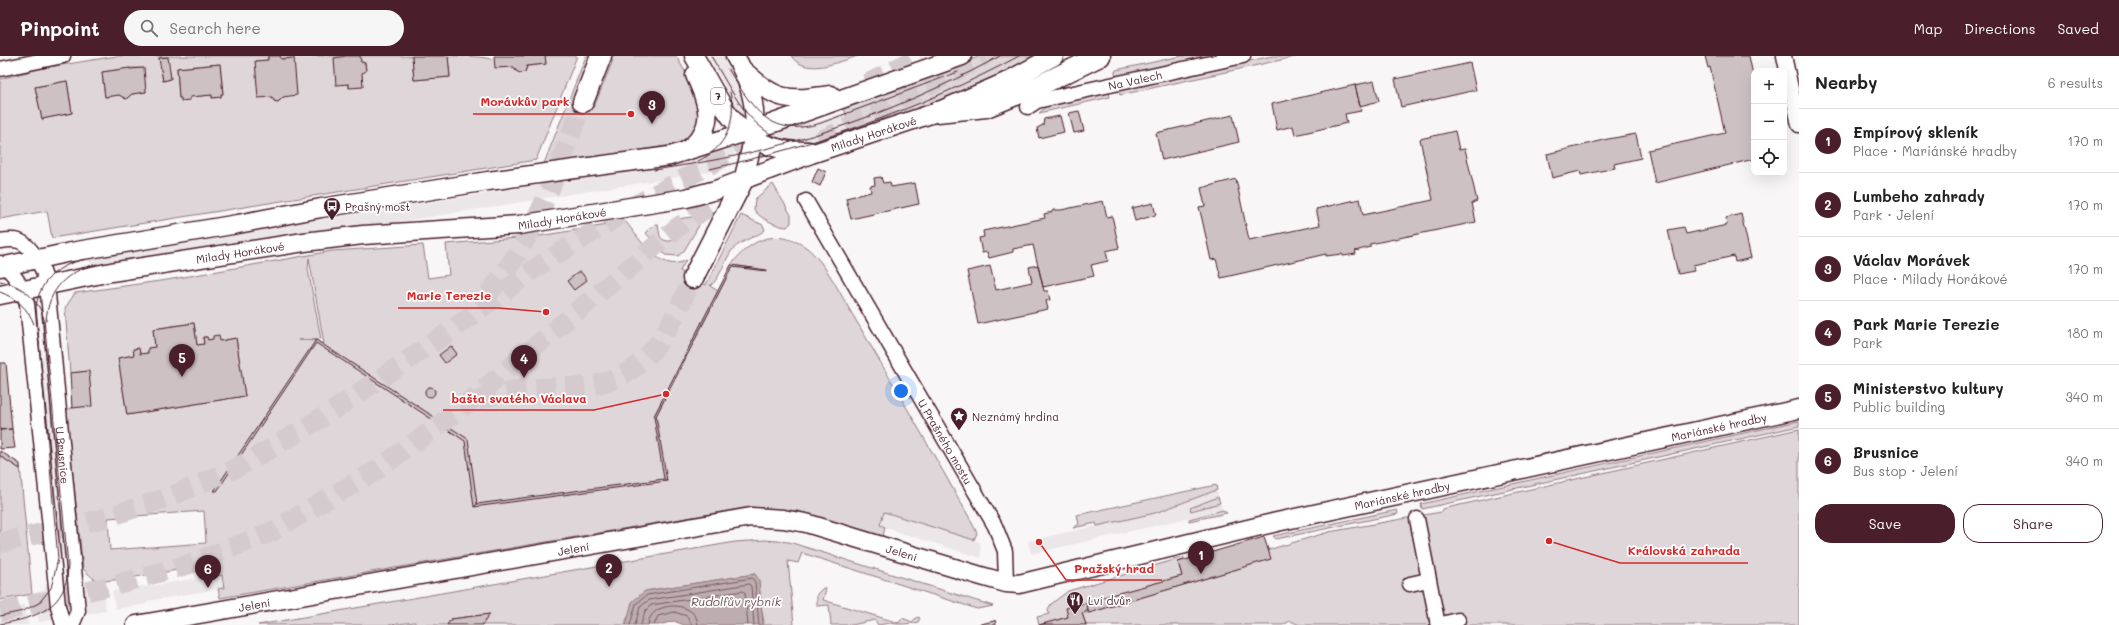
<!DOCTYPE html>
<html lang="en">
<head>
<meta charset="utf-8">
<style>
	:root { --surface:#fff; --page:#f6f6f6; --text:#222; --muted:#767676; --line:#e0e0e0; --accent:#4a1f2b }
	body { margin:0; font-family:Mali,sans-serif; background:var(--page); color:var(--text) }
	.controls { position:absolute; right:12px; top:12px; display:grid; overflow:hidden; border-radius:8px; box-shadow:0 4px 16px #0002 }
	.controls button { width:36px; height:36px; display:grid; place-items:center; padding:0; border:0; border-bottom:1px solid var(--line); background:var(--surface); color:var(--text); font:20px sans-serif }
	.you { position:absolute; left:901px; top:335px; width:14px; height:14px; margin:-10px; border:3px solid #fff; border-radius:50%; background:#1a73e8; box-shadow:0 0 0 6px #1a73e833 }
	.badge { display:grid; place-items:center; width:26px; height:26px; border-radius:50%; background:var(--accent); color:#fff; font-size:13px; font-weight:700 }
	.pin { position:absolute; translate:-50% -33px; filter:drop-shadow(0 1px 2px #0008) }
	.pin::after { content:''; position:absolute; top:21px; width:14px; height:12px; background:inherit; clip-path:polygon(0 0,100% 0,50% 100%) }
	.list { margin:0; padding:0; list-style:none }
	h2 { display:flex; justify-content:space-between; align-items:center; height:52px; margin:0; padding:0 16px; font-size:17px }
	h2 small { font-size:13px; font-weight:400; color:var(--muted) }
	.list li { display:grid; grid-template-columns:26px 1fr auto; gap:12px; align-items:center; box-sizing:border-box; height:64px; padding:0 16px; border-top:1px solid var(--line) }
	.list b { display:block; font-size:15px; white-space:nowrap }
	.list p { margin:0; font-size:13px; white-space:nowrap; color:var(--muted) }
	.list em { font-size:13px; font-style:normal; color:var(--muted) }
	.actions { display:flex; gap:8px; padding:12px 16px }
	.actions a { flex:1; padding:9px 0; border:1px solid var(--accent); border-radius:16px; text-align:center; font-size:14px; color:var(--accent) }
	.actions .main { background:var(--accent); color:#fff }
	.icon { flex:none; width:22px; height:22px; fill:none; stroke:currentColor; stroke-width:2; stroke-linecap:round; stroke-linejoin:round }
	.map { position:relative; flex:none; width:1799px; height:569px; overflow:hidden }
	header { display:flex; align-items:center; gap:24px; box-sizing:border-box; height:56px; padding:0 20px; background:var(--accent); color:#fff }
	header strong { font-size:19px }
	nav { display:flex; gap:22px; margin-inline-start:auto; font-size:14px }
	.search { width:280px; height:36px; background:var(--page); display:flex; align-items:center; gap:10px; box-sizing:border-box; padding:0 14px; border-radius:22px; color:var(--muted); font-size:15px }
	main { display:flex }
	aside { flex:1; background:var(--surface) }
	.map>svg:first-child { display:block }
</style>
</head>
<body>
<header>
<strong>Pinpoint</strong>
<div class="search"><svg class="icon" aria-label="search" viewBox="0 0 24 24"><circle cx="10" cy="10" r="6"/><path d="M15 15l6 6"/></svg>Search here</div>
<nav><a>Map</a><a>Directions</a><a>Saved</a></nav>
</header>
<main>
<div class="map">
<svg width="1799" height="569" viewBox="0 0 1799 569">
	<rect width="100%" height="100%" fill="#f8f6f7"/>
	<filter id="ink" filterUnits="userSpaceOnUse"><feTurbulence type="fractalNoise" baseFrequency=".025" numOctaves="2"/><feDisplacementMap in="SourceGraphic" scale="8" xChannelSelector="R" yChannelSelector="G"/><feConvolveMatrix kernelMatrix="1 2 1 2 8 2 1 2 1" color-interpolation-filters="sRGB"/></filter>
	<g filter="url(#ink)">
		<!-- built -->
		<path fill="#ebe6e8" d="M708 0H725L743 30 746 65 743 66 729 46 723 27Z
			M845 56 852 75 800 90 760 79 790 69 817 66Z
			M742 85 735 97 721 114 379 169 97 212 83 200 683 107Z
			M43 292 48 344 56 355 70 500H57L40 331Z
			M1217 434 1218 441 1190 452 1191 455 1220 447 1223 454 1031 498 1028 485 1155 457Z
			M884 456 980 486 981 502 880 470Z
			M78 512 81 520 88 527 103 533 106 555 86 558Z
			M222 518 224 532 148 545 146 548 116 553 112 535 143 530 145 531Z
			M50 520 52 564 39 566 35 543 44 534Z
			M25 549 28 569H0V555Z"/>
		<!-- green -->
		<path fill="#ded6d9" stroke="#947a82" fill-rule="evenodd" d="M117 0H268V4L255 5 269 42 272 41 274 45 278 46 283 42 294 2 281 3 280 0H346L349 32 362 17 366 15 365 7 361 6 360 0H412L414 24 450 21 448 0C471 0 502 0 516 15L522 17 526 14 527 10 546 8 545 0H577L536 104 52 182 47 155 0 163V23L43 12ZM167 1 171 23 163 25 159 2ZM220 8 223 38H221V41L212 42V39L179 42 177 12ZM130 12H143L146 36 132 38 126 43 119 39 105 41 102 16ZM67 25 72 57 42 63 35 31Z
			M586 0H592L576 42 594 51 613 4 610 3 611 0H676L700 41 698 73 684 85 671 89 543 110Z
			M791 0H858C838 6 806 21 791 0Z
			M980 0H1036L962 37 853 78 843 50 955 11Z
			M1182 0H1218L1116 22 1115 16 1116 14Z
			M1272 0H1299L1120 39 1118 34Z
			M1109 36 1110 41 1039 57 1047 50Z
			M773 128 791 159V167L787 171C778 171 757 161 754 153L755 143Z
			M705 159 684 195 678 200 665 199 646 177 655 168H658L660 181C666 187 673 186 679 180L678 163Z
			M741 159 763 169 765 174C760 179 742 184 733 193 724 204 721 222 710 230L718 235 654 360 661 400 656 360 732 211 753 212 731 209C749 185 772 173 801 188 823 200 841 240 854 261 893 327 931 394 969 461L977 477 974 484 884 456 880 469 885 471 883 480 798 455 750 451 220 542 218 533 224 532 222 519 216 520 214 508 123 523 103 525 94 523 83 513 66 354 72 352 88 315 70 317 65 252 75 237 167 224 332 195 423 189 428 222 449 219 446 188 539 180 626 166C639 182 661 219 686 204L680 215 706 229ZM309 202 324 288H323L317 285 298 284 321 283 308 213ZM194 267 197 289 204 288 203 281H207L208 284 220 285 236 282 245 340 127 359 118 302 134 299V293H139L140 298 148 297V292L155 291 153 273ZM204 455 206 487 110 494 108 462Z
			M1799 365V370L1422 453 1421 448Z
			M1799 373V569H1300L1290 565 1283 569H1086L1082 557H1089L1270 503 1268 494 1329 476 1441 456 1442 453Z
			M0 398 20 410 32 538 0 544Z
			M1216 429 1217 434 1155 457 1097 470 1096 467 1073 472 1079 468 1077 459Z
			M1218 441 1220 447 1191 455 1190 452Z
			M1223 454 1227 457 1189 465V463Z
			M1397 454 1398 458 1276 483 1273 480Z
			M765 484 789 486 993 550 977 553 802 497 798 507 788 505 794 569H763L764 566 755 518 645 535 626 564V569H482L489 558 451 563 447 569H415V566L390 569H258L735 486Z
			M1184 501V504L1178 506 1182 520 1070 551 1068 561 1039 569 1037 561 1049 558 1048 553 1051 548 1068 535Z
			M823 532 826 533 823 544 899 567 902 562 912 566 917 561 920 562 918 566C909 568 897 569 890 567L878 569 875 564 852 569H831L829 549 817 550V538Z"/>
		<!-- water -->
		<path fill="#bdadb0" stroke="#8f747b" d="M755 518 759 524 763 569H684L674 565 659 569H626L632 546 645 535Z"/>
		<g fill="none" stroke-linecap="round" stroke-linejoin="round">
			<!-- shore -->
			<path stroke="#785860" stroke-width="1" d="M630 569 636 548 647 539 752 522 755 526 759 569
				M635 569 640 551 649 544 749 528 751 530 754 569
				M641 569 645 555 651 549 743 535 745 537 748 569
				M648 569C649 544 697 543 698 569
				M654 569 658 560 674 556 687 560 692 569"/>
		</g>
		<!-- building -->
		<path fill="#cdc1c4" stroke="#4a1f2b" d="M268 0H280L281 3 294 2 297 39 283 41 278 46 274 45 272 41 258 42 255 5 268 4Z
			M346 0H360L361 6 365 7 366 15 362 17 363 31 349 32V28L336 29 334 2Z
			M412 0H448L450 21 414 24Z
			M494 0H545L546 8 527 10 525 16 520 17 516 15 514 11 495 12Z
			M1705 0H1749L1754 24V103L1655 127 1648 94 1725 77 1710 11 1708 12Z
			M168 1 171 23 163 25 159 2Z
			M1470 7 1476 34 1401 51 1395 23Z
			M220 8 223 38H221V41L212 42V39L190 41V44L181 45V42H179L177 12Z
			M130 12V13L144 12 146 36 132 38 126 43 119 39 105 41 102 16Z
			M67 25 72 57 42 63 35 31Z
			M1374 25 1379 45 1360 50 1355 29Z
			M1355 29 1361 55 1345 58 1347 67 1295 79 1293 70 1277 74 1272 48Z
			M1079 55 1084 75 1074 77 1069 57Z
			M1233 59 1239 86 1162 104 1156 77Z
			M1060 60 1064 76 1039 82 1037 72 1043 69 1044 63Z
			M1455 75 1459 94 1465 93 1477 145 1472 147 1476 166 1370 188V191L1355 195 1356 198 1343 200 1342 198 1326 200V198L1221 222 1216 203 1211 204 1202 163 1199 151 1205 150 1201 132 1236 123 1249 184 1320 169 1316 153 1360 143 1363 159 1433 144 1420 83Z
			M1636 78 1641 102 1614 108 1615 112 1581 119 1580 115 1552 122 1547 98 1608 83Z
			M818 112 826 116 820 130 812 126Z
			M881 121 883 127 890 126 891 131 915 127 919 148 851 163 846 142 871 136 870 130 875 129 874 122Z
			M1103 145 1107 161 1112 160 1119 192 1106 195 1108 205 1091 209 1094 220 1043 231 1033 189 1013 193V196L989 202 987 196 982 197 979 182 984 181 983 175 1045 162 1044 158 1052 156 1053 154H1061Z
			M1153 147 1156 159 1135 165 1132 152Z
			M1741 158 1751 202 1735 206 1734 200 1693 209 1694 215 1678 218 1668 174 1684 171 1686 178 1727 169 1726 162Z
			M731 209 767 214V215L732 211 656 360 667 425 664 423 654 360Z
			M1038 209 1044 235H1048L1050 244 1046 245 1048 253 978 268 967 215 990 210 996 234 1032 226 1029 211Z
			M580 215 587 224 574 234 567 225Z
			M194 267 197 289 204 288 203 281H207L208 284 213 283V280L219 279 220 285 236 282 245 340 127 359 118 302 134 299 133 293 139 292 140 298 148 297V292L155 291 153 273Z
			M316 284 468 383 477 448 474 451 465 385 316 287 217 435H214Z
			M451 290 457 298 445 307 439 299Z
			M0 307H6L12 373 0 374Z
			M89 315 92 350 72 352 70 317Z
			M425 336a5 5 0 1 1 10 0a5 5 0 1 1-10 0Z
			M12 373 15 392 0 393V374Z
			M0 395 20 408V413L0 400Z
			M664 423 667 425 474 451 477 448Z
			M1264 481 1271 503 1089 557 1086 547 1096 543 1182 520 1178 506Z
			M1086 547 1088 555 1082 557 1086 569H1039L1068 561 1066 552Z
			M490 558 482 569H447L451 563Z
			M995 564 996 569H976L994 565Z"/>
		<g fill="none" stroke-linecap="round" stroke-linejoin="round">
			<!-- highway-tunnel -->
			<path stroke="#d5cbce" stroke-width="20" stroke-dasharray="20 10" stroke-linecap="butt" d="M867 28 921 0
				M793 99 985 0
				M488 238C538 179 556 116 583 46
				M477 345C511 331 537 332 573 331 646 329 666 279 693 222
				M0 487 105 462 172 440 234 413 272 392 331 356 453 273 537 211 639 147 767 78
				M0 556 114 529 190 508 271 476 377 414 459 354 678 171 745 127"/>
			<defs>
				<g id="minor">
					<path d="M1784 0 1799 69"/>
					<path d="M0 13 63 0"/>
					<path id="s1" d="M1028 51 1037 45 1243 0"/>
					<path id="s2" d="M806 145 995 470 1005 495 1006 527"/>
					<path id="s3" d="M0 185C6 184 13 183 19 185 33 190 44 215 47 228L78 555 72 569"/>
					<path d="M0 207C15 217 23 231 27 248L58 550 63 569"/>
					<path d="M1417 463 1438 569"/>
					<path d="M1410 528 1428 524"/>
					<path d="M1438 569 1458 564"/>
				</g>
				<g id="major">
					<path d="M694 0C726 53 737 97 809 95"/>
					<path d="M735 0C762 47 757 74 743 124"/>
					<path d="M744 15C778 46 787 45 831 39"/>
					<path d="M686 95C717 72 709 49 695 19"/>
					<path d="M0 211 71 196 238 168 321 152 488 125 670 100 774 67 962 0"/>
					<path id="s4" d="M0 239 111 216 304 186 363 179 519 169 686 142 716 134 811 98 937 56 1006 26 1054 0"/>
					<path id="s5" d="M136 569 751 461 783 463 806 467 981 520 1006 527 1019 528 1277 466 1799 353"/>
				</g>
				<path id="highway" d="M583 46 601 0
					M937 56 986 51 1038 30 1100 0
					M693 222 743 124"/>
			</defs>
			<!-- minor casing -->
			<use href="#minor" stroke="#4a1f2b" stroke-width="17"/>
			<!-- major casing -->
			<use href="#major" stroke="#4a1f2b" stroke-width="21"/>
			<!-- highway casing -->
			<use href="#highway" stroke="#4a1f2b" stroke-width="23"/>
			<!-- minor -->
			<use href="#minor" stroke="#fff" stroke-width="14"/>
			<!-- major -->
			<use href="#major" stroke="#fff" stroke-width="18"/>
			<!-- highway -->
			<use href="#highway" stroke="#fff" stroke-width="20"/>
			<!-- tram -->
			<path stroke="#4a1f2b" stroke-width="1" d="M711 0C732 34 749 77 791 86
				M728 13C753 52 769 83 821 67L958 16
				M698 105C725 93 738 65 730 36
				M710 113C817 89 923 52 1019 0
				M654 114C686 109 718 104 749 97 835 77 924 42 1000 0
				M0 225C21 229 38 242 44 263L68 509C68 552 36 562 0 568
				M0 236C16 242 28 252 34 268
				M46 265C48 233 67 215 97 208
				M0 560 23 555 39 547 51 532 58 503 36 251C40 223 59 209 85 203"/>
		</g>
	</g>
	<!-- icons -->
	<defs>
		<symbol id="bus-pin" viewBox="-11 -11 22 30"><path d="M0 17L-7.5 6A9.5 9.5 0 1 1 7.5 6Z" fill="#4a1f2b" stroke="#fff"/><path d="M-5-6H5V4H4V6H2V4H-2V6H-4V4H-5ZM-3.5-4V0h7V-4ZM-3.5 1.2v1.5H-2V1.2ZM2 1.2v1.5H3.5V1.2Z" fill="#fff"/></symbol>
		<symbol id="sight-pin" viewBox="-11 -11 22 30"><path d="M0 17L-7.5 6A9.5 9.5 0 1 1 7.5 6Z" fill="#4a1f2b" stroke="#fff"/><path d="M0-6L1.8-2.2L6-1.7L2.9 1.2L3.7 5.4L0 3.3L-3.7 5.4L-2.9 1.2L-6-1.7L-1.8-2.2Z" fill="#fff"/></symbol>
		<symbol id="restaurant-pin" viewBox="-11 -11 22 30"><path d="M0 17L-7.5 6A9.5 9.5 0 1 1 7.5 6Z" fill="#4a1f2b" stroke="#fff"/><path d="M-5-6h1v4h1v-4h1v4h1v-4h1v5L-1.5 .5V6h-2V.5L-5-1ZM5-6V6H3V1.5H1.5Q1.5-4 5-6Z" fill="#fff"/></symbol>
	</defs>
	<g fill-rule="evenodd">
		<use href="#bus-pin" x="322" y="140" width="20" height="27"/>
		<use href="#sight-pin" x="949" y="350" width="20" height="27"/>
		<use href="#restaurant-pin" x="1065" y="534" width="20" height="27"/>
	</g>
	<g text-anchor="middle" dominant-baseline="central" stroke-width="3.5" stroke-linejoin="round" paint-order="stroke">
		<!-- shield labels -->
		<rect fill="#fff" stroke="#80626b" stroke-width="1" x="711" y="32" width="14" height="16" rx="3"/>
		<g font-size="10" font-weight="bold" fill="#4a1f2b">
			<text x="718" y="40">7</text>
		</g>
		<!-- street labels -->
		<g font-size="11" fill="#4a1f2b" stroke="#fff">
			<text stroke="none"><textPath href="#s1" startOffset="111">Na Valech</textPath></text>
			<text stroke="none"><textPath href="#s4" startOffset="892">Milady Horákové</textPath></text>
			<text stroke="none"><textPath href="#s4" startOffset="568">Milady Horákové</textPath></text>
			<text stroke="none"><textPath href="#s4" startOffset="244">Milady Horákové</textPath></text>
			<text stroke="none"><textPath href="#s5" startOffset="1619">Mariánské hradby</textPath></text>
			<text stroke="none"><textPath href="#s2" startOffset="278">U Prašného mostu</textPath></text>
			<text stroke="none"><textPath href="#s3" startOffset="244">U Brusnice</textPath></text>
			<text stroke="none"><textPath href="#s5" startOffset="1295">Mariánské hradby</textPath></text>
			<text stroke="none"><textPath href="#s5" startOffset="444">Jelení</textPath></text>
			<text stroke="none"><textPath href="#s5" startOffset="780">Jelení</textPath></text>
			<text stroke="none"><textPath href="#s5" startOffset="120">Jelení</textPath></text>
		</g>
		<!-- poi labels -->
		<g font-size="11" fill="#4a1f2b" stroke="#fff" text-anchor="start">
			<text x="345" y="150">Prašný most</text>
			<text x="972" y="360">Neznámý hrdina</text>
			<text x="1088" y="544">Lví dvůr</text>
		</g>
		<!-- water labels -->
		<g font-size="12" font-style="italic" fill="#72515a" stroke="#fff">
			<text x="736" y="545">Rudolfův rybník</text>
		</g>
	</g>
	<!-- callouts -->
	<path fill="none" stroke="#d62828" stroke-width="1.5" d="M631 58L578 58H473M546 256L499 252H398M666 338L594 354H443M1549 485L1620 507H1748M1039 486L1066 524H1162"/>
	<g fill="#d62828" stroke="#fff" stroke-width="1.5">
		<circle cx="631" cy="58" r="4"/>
		<circle cx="546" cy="256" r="4"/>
		<circle cx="666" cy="338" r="4"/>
		<circle cx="1549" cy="485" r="4"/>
		<circle cx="1039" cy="486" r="4"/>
	</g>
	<g font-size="12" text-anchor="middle" font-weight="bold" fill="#d62828" stroke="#fff" stroke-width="3.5" stroke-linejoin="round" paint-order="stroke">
		<text x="525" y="50">Morávkův park</text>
		<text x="449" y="244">Marie Terezie</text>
		<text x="519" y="347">bašta svatého Václava</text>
		<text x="1684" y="499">Královská zahrada</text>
		<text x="1114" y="517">Pražský hrad</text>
	</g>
</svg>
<div class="controls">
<button>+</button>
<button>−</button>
<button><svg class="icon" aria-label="locate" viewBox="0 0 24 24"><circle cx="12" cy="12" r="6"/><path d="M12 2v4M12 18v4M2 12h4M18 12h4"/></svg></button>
</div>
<div class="you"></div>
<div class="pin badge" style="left:1201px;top:518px">1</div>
<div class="pin badge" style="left:609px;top:531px">2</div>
<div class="pin badge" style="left:652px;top:68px">3</div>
<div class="pin badge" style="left:524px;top:322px">4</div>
<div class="pin badge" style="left:182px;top:321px">5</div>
<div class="pin badge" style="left:208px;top:532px">6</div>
</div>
<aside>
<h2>Nearby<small>6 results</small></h2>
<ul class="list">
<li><span class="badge">1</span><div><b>Empírový skleník</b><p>Place · Mariánské hradby</p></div><em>170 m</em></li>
<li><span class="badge">2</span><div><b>Lumbeho zahrady</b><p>Park · Jelení</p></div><em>170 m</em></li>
<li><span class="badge">3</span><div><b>Václav Morávek</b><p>Place · Milady Horákové</p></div><em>170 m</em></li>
<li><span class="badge">4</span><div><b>Park Marie Terezie</b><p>Park</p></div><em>180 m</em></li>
<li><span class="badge">5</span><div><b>Ministerstvo kultury</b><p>Public building</p></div><em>340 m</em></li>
<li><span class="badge">6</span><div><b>Brusnice</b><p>Bus stop · Jelení</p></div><em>340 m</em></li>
</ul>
<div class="actions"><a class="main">Save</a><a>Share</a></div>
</aside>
</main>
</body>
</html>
